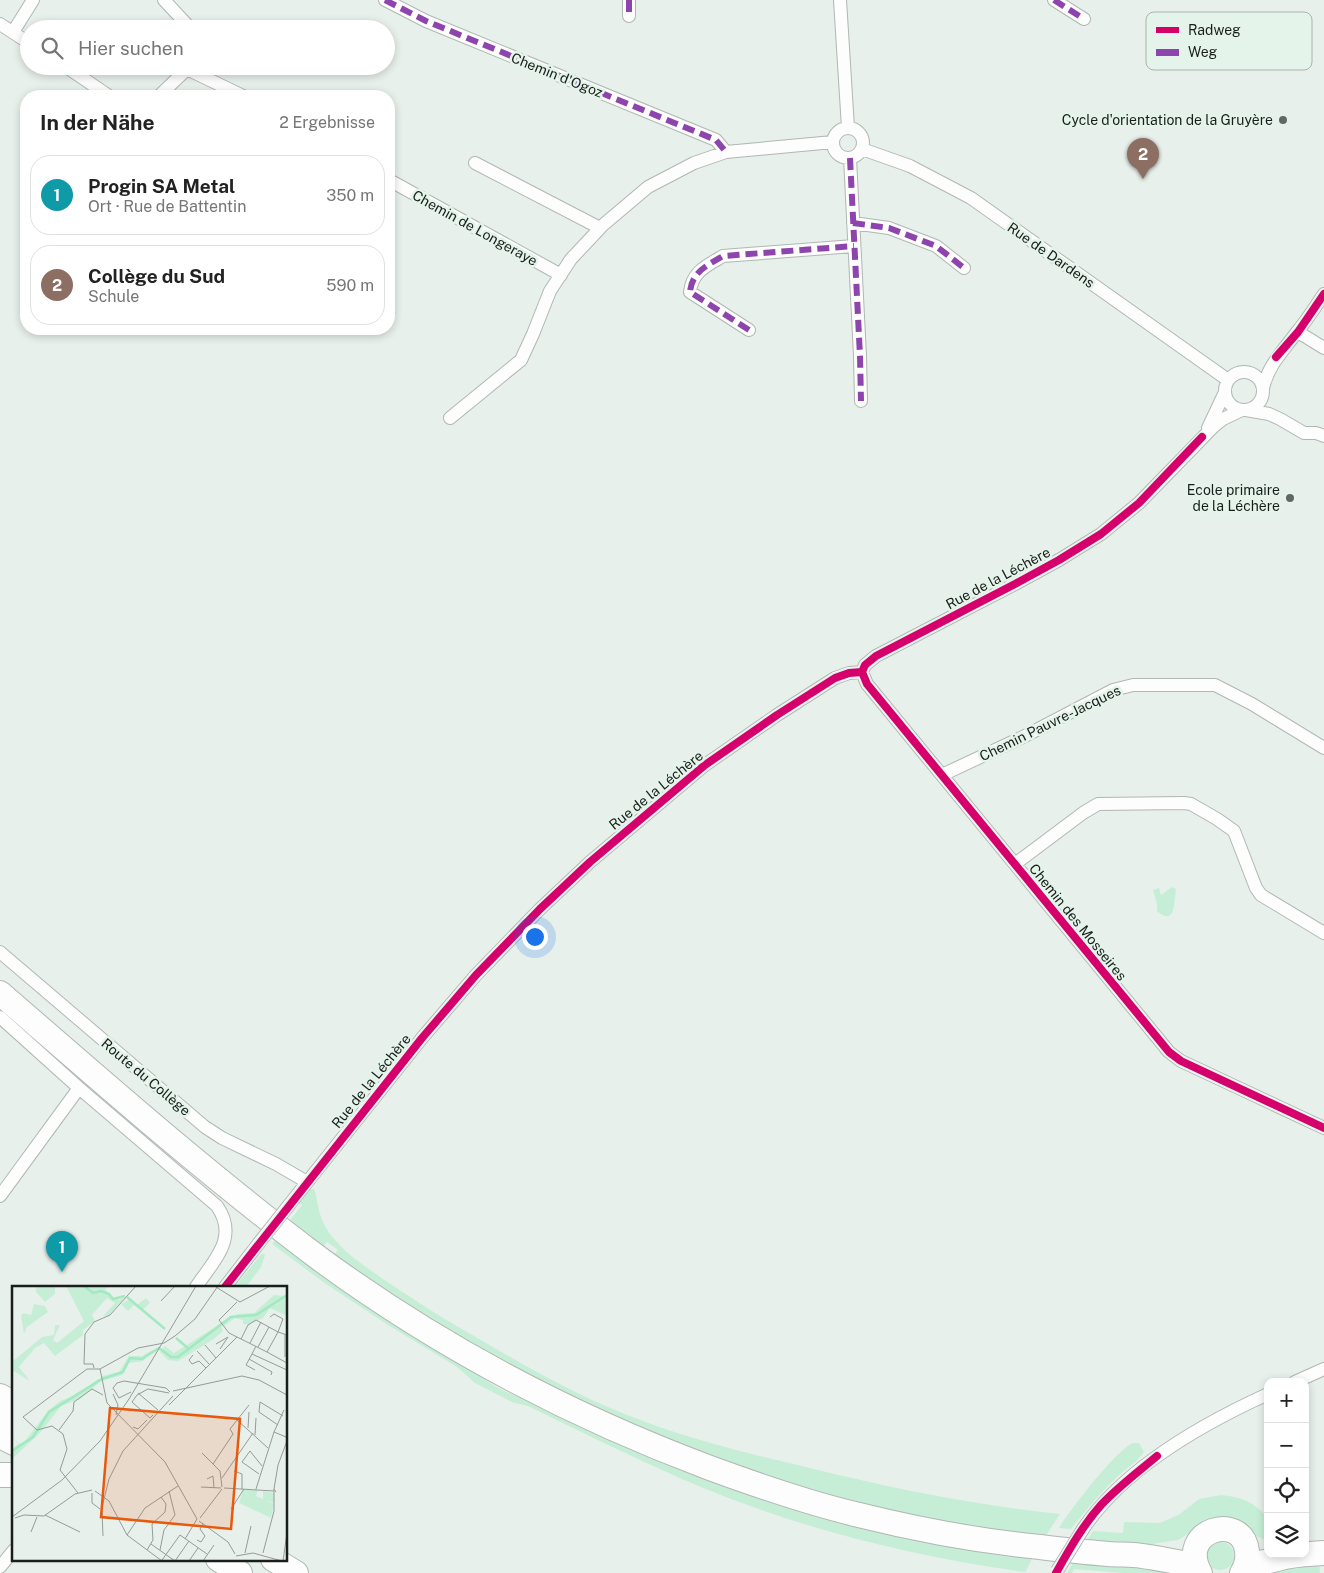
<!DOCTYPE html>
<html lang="de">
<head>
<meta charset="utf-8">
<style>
	:root { --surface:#fff; --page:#f2f2f2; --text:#222; --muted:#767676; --line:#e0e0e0; --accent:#616864 }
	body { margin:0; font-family:"Public Sans",sans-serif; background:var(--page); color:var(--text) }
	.controls { position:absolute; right:15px; bottom:15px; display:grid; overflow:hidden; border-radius:10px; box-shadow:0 2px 8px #0003 }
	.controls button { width:45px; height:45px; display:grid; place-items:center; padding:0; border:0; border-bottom:1px solid var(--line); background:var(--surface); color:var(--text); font:25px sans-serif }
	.you { position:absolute; left:534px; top:936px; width:18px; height:18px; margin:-12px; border:4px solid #fff; border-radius:50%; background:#1a73e8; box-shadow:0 0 0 8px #1a73e833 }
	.badge { display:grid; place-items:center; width:32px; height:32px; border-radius:50%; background:var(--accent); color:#fff; font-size:16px; font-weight:700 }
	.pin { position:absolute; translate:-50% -41px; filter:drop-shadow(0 1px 2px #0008) }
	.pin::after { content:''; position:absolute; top:26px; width:18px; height:15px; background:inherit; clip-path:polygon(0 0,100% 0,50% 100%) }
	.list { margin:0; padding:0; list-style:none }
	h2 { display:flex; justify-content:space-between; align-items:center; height:65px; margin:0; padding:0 20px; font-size:21px }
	h2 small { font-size:16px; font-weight:400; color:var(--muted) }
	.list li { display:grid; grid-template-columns:32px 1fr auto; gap:15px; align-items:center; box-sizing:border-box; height:80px; margin:0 10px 10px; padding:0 10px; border:1px solid var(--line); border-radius:20px }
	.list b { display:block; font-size:19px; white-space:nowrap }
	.list p { margin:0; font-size:16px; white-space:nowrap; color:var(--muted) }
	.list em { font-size:16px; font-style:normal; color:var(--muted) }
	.icon { flex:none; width:28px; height:28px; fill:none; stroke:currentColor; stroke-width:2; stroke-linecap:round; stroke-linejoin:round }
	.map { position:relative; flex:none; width:1324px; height:1573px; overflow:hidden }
	.search { position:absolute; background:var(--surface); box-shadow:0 2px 8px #0003; left:20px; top:20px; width:375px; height:55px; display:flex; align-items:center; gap:12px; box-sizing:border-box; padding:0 18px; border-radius:28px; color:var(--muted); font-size:19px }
	.panel { position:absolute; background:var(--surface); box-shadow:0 2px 8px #0003; left:20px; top:90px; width:375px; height:245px; border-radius:20px }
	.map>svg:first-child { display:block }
</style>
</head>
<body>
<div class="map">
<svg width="1324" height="1573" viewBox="0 0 1324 1573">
	<rect width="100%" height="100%" fill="#e8f0eb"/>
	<!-- green -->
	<path fill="#c6eed6" d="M1172 887 1176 889C1174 900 1176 928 1157 911V904L1153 890 1159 888 1161 895Z
		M310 1189H314C317 1194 316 1199 318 1205 320 1219 327 1232 337 1242 350 1257 368 1268 383 1279 409 1296 435 1314 462 1329 520 1363 579 1398 643 1421 696 1441 751 1454 806 1467 890 1488 974 1505 1060 1514L1043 1540 862 1507 748 1473 570 1399 447 1332 333 1256 338 1250 327 1242 322 1248 288 1223 302 1205 298 1202Z
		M278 1236 463 1363C480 1377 503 1394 525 1398L629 1444 1035 1553 1025 1573V1572C907 1556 790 1526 682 1479 630 1456 579 1431 528 1406L514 1403 475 1383 457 1367 388 1325 326 1284 272 1244Z
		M262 1253 265 1255 261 1267 246 1287H235Z
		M1133 1443H1139L1144 1452C1137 1462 1127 1468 1118 1476 1101 1492 1086 1510 1071 1529L1059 1528C1071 1509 1115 1451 1133 1443Z
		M1221 1495C1242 1497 1254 1502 1268 1518V1541L1249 1533 1193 1531 1178 1540 1145 1545 1085 1544 1093 1531 1123 1533 1124 1522 1160 1523 1180 1514 1199 1499Z
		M1206 1556a14 14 0 1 1 28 0a14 14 0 1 1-28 0Z
		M1076 1557 1186 1573H1122L1074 1569 1072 1573H1067Z
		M1319 1562 1320 1573H1257Z"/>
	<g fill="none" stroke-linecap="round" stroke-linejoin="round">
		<defs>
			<path id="street" d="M164 0 191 29
				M385 0 426 21 716 140 726 152
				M629 0V16
				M840 0 848 128
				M1054 0 1084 19
				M0 24 29 43
				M13 32 33 0
				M65 66 109 96
				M159 96 187 69 243 96
				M833 143a15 15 0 1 1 30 0a15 15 0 1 1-30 0Z
				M862 149 910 166 971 198 1228 380
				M850 158 860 356 861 401
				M475 163 600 228
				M389 180 561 275
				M853 223 889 228 936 246 964 268
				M749 330 690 292C692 272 706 266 723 256L854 246
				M1298 332 1324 348
				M1225 391a19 19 0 1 1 38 0a19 19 0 1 1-38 0Z
				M1263 388C1269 364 1283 351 1297 332 1307 320 1315 307 1324 294
				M1246 410 1269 414 1280 419 1304 433H1316L1324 436
				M450 418 521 360 533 334 550 291 571 259 603 225 648 187 694 163 726 152 833 142
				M1208 428 1225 392
				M862 672 867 684 1169 1052 1181 1061 1324 1128
				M862 672 865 665 876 656 1015 584 1059 560 1101 534 1139 503 1213 427 1223 419 1242 410
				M942 775 1025 736 1113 690 1133 685H1215L1252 704 1324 748
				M1015 864 1083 813 1098 804 1184 803 1191 804 1217 819 1234 831 1256 888 1261 895 1324 933
				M0 952 205 1127 222 1138 276 1164 307 1182
				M0 1017 79 1088 0 1196
				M79 1088 217 1206C239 1238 214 1260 196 1287
				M289 1205 422 1038 476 975 540 909 590 862 705 765 777 715 835 678 849 673 862 672
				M225 1287 259 1243
				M1295 1382 1324 1369
				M1083 1529C1124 1468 1202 1424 1268 1394
				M0 1567 14 1550"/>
			<path id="highway" d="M0 993C105 1084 209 1176 320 1259 440 1347 571 1416 710 1468 759 1486 808 1503 859 1515 919 1530 979 1541 1040 1547 1063 1550 1086 1552 1108 1554 1120 1555 1131 1554 1142 1556 1160 1558 1178 1563 1196 1565
				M0 1396 14 1404
				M0 1418 14 1426
				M0 1436 14 1443
				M0 1475H14
				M218 1559 240 1573
				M273 1559 296 1573
				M1246 1565C1259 1564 1265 1562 1277 1559 1292 1554 1308 1554 1324 1553
				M1200 1573C1176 1530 1242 1511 1247 1551 1248 1559 1246 1567 1242 1573"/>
		</defs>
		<!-- street casing -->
		<use href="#street" stroke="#b1b7b3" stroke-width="14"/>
		<!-- highway casing -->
		<use href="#highway" stroke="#b1b7b3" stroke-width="26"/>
		<!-- street -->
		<use href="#street" stroke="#fcfdfc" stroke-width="12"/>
		<!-- highway -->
		<use href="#highway" stroke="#fcfdfc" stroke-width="24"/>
		<defs>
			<path id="street-bridge" d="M259 1243 289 1205
				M1057 1571 1083 1529"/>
		</defs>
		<!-- street-bridge casing -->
		<use href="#street-bridge" stroke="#b1b7b3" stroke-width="14" stroke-linecap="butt"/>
		<!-- street-bridge -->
		<use href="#street-bridge" stroke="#fcfdfc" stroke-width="12"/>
		<!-- quiet -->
		<path stroke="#8e44ad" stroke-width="6" stroke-dasharray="12 6" stroke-linecap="butt" d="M385 0 426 21 716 140 726 152
			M629 0V16
			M1054 0 1084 19
			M850 158 860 356 861 401
			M853 223 889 228 936 246 964 268
			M749 330 690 292C692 272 706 266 723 256L854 246"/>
		<defs>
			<path id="cycleway" d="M1276 357 1298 332 1324 294
				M862 672 867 684 1169 1052 1181 1061 1324 1128
				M862 672 865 665 876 656 1015 584 1059 560 1101 534 1139 503 1202 437
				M225 1287 422 1038 476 975 540 909 590 862 705 765 777 715 835 678 849 673 862 672
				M1056 1573C1069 1550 1083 1525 1101 1505 1118 1487 1138 1472 1157 1456"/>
		</defs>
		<!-- cycleway casing -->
		<use href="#cycleway" stroke="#e5f4ea" stroke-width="11"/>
		<!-- cycleway -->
		<use href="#cycleway" stroke="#d6006c" stroke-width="8"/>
	</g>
	<!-- markers -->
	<g fill="#616864" stroke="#e5f4ea" stroke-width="2">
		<circle cx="1283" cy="120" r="5"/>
		<circle cx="1290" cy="498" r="5"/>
	</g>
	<g text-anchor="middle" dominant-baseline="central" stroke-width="5" stroke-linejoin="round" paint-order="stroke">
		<!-- street labels -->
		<g font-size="14" fill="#191e1b" stroke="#e5f4ea">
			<text transform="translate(557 75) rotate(22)">Chemin d'Ogoz</text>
			<text transform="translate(475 228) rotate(29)">Chemin de Longeraye</text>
			<text transform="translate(1051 255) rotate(35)">Rue de Dardens</text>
			<text transform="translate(998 578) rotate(-28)">Rue de la Léchère</text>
			<text transform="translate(1050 723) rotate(-26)">Chemin Pauvre-Jacques</text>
			<text transform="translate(656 790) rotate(-39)">Rue de la Léchère</text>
			<text transform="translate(1078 922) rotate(51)">Chemin des Mosseires</text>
			<text transform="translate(146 1077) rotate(40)">Route du Collège</text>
			<text transform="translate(371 1081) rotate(-51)">Rue de la Léchère</text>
		</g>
		<!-- poi labels -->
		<g font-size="14" fill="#191e1b" stroke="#e5f4ea" text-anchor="end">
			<text x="1273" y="120">Cycle d'orientation de la Gruyère</text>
			<text x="1280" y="490">Ecole primaire<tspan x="1280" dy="16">de la Léchère</tspan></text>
		</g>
	</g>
	<!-- overview -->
	<g transform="translate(12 1286)">
		<rect width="275" height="275" fill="#e8f0eb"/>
		<path d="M24 0H43V8L33 16 24 6ZM54 0H97L93 4 101 11 107 14 113 11 97 29 91 30 103 17 95 12 80 29 83 35 71 44V49L43 70 32 57 23 62 7 81 18 95 0 84V76L30 51 42 49 43 39H48L41 54 45 57 72 35ZM262 9 275 10V30L258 22 251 32 236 39 231 38V34L223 32 212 40 209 37 226 28 242 27ZM134 12 138 17 130 24 146 38 122 19 116 25 109 18 118 13 125 19ZM22 18 33 20 36 26 15 41 12 48 9 30 11 27 19 29ZM208 38 211 45 202 53 166 75 156 74 148 66 153 60 162 67ZM142 63 131 75 117 77 110 89 89 95 68 113 49 120 29 146 0 173V163L6 158 0 150 7 158 13 155 36 125 48 115 66 108 86 93 89 94 90 90 107 86 117 70H130ZM231 204H246L244 210 251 213V205L262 207V217L253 214 262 218 259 232 227 217Z" fill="#c6eed6"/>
		<path fill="none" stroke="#a1e9c0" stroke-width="2.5" d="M72 0 81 7 89 5 97 8 101 13 113 10M115 11 153 43M164 52 177 63M0 165 21 151 37 126 90 93 111 86 118 72 130 73 147 62 159 71H166L219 31 244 29 275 9"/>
		<path fill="none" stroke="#959c98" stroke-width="1" d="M204 1 228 16 258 0M149 15 163 0M225 16 207 34 217 47 255 66 266 46 275 49M229 53 236 39 244 34 266 46 271 33 262 28 258 31M238 57 249 36M204 58 216 51 208 63M193 59 204 72M244 60 240 68 275 84M246 61 257 41M185 65 198 79M255 66 275 77M240 68 234 79 243 84M181 69 177 74 180 78 187 75 194 82M273 71V48M237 73 260 86 259 89M82 82 81 78H72L73 48 82 36 98 29 124 0M88 83 95 117 153 176 185 233M88 83 126 62 152 57 163 50 183 33 206 0M161 105 230 90 247 94 275 109M119 106 107 112 101 102 105 97 112 95 154 102 158 106M126 107 146 124M101 108 106 119 104 129M157 119 225 51M141 129 138 132 120 116 125 109 136 103 157 107M225 134 256 162M266 139 247 126 248 116 271 130M121 141 126 143 135 134M236 142 237 126M47 144 61 125 62 116 80 103 91 109M262 146 272 124M243 149 244 132M190 167 208 185 210 201M201 178 221 148 218 143 237 119M222 185 230 188V203M247 188 230 176 238 165 250 180M210 192 241 147M195 193 201 190 202 202M189 201 209 202M212 202 262 205M244 203 262 146 274 151M262 203 266 179 275 155M83 205 97 215 115 249 150 275M66 207 48 184 55 163 51 148 40 140 25 144 11 131 75 83H88M80 207V217L88 223M90 221 97 193 111 165 161 110M219 223 232 203M90 225 91 250M33 229 68 246M0 231 50 194 88 155 117 113 184 0M3 232 12 229 32 230 63 208 80 204M188 232 210 203M187 235 216 256 223 268M19 246 25 231M115 249 133 222 166 200M173 253 185 233M185 254 189 256 193 250 188 243 191 238M139 258 163 275M135 264 141 254 140 238 153 226 154 218 149 211M148 264 152 244 163 229 157 205M233 267 239 240M251 267 262 225V203L264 206M224 270 241 267 270 275M150 274 168 249 195 268M163 275 177 255M177 275 186 262M191 275 202 259M271 275 275 247"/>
		<path fill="#e8590c" fill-opacity="0.15" stroke="#e8590c" stroke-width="2.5" d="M98 122 228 133 219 243 89 231Z"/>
		<rect width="275" height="275" fill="none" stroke="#191e1b" stroke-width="2.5"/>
	</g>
	<!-- legend -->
	<rect x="1146" y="12" width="166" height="58" rx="8" fill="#e5f4ea" stroke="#a8b4ac" stroke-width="1"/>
	<rect x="1156" y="27" width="23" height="6" fill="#d6006c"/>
	<rect x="1156" y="49" width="23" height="7" fill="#8e44ad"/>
	<g font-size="14" fill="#191e1b">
		<text x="1188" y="35">Radweg</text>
		<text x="1188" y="57">Weg</text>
	</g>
</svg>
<div class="controls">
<button>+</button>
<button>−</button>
<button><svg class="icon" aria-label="locate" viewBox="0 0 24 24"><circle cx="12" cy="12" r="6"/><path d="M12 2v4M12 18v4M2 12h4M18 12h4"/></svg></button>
<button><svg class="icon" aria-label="layers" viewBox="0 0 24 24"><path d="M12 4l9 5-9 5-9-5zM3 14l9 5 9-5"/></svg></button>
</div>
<div class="you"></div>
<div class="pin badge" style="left:62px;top:1272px;background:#0f9aa8">1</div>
<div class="pin badge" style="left:1143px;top:179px;background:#8d6e63">2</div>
<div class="search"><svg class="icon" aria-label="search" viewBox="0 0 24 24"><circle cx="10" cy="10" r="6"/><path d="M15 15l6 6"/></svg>Hier suchen</div>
<section class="panel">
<h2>In der Nähe<small>2 Ergebnisse</small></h2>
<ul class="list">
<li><span class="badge" style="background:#0f9aa8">1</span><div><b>Progin SA Metal</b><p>Ort · Rue de Battentin</p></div><em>350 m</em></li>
<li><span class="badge" style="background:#8d6e63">2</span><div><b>Collège du Sud</b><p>Schule</p></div><em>590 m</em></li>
</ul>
</section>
</div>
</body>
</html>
